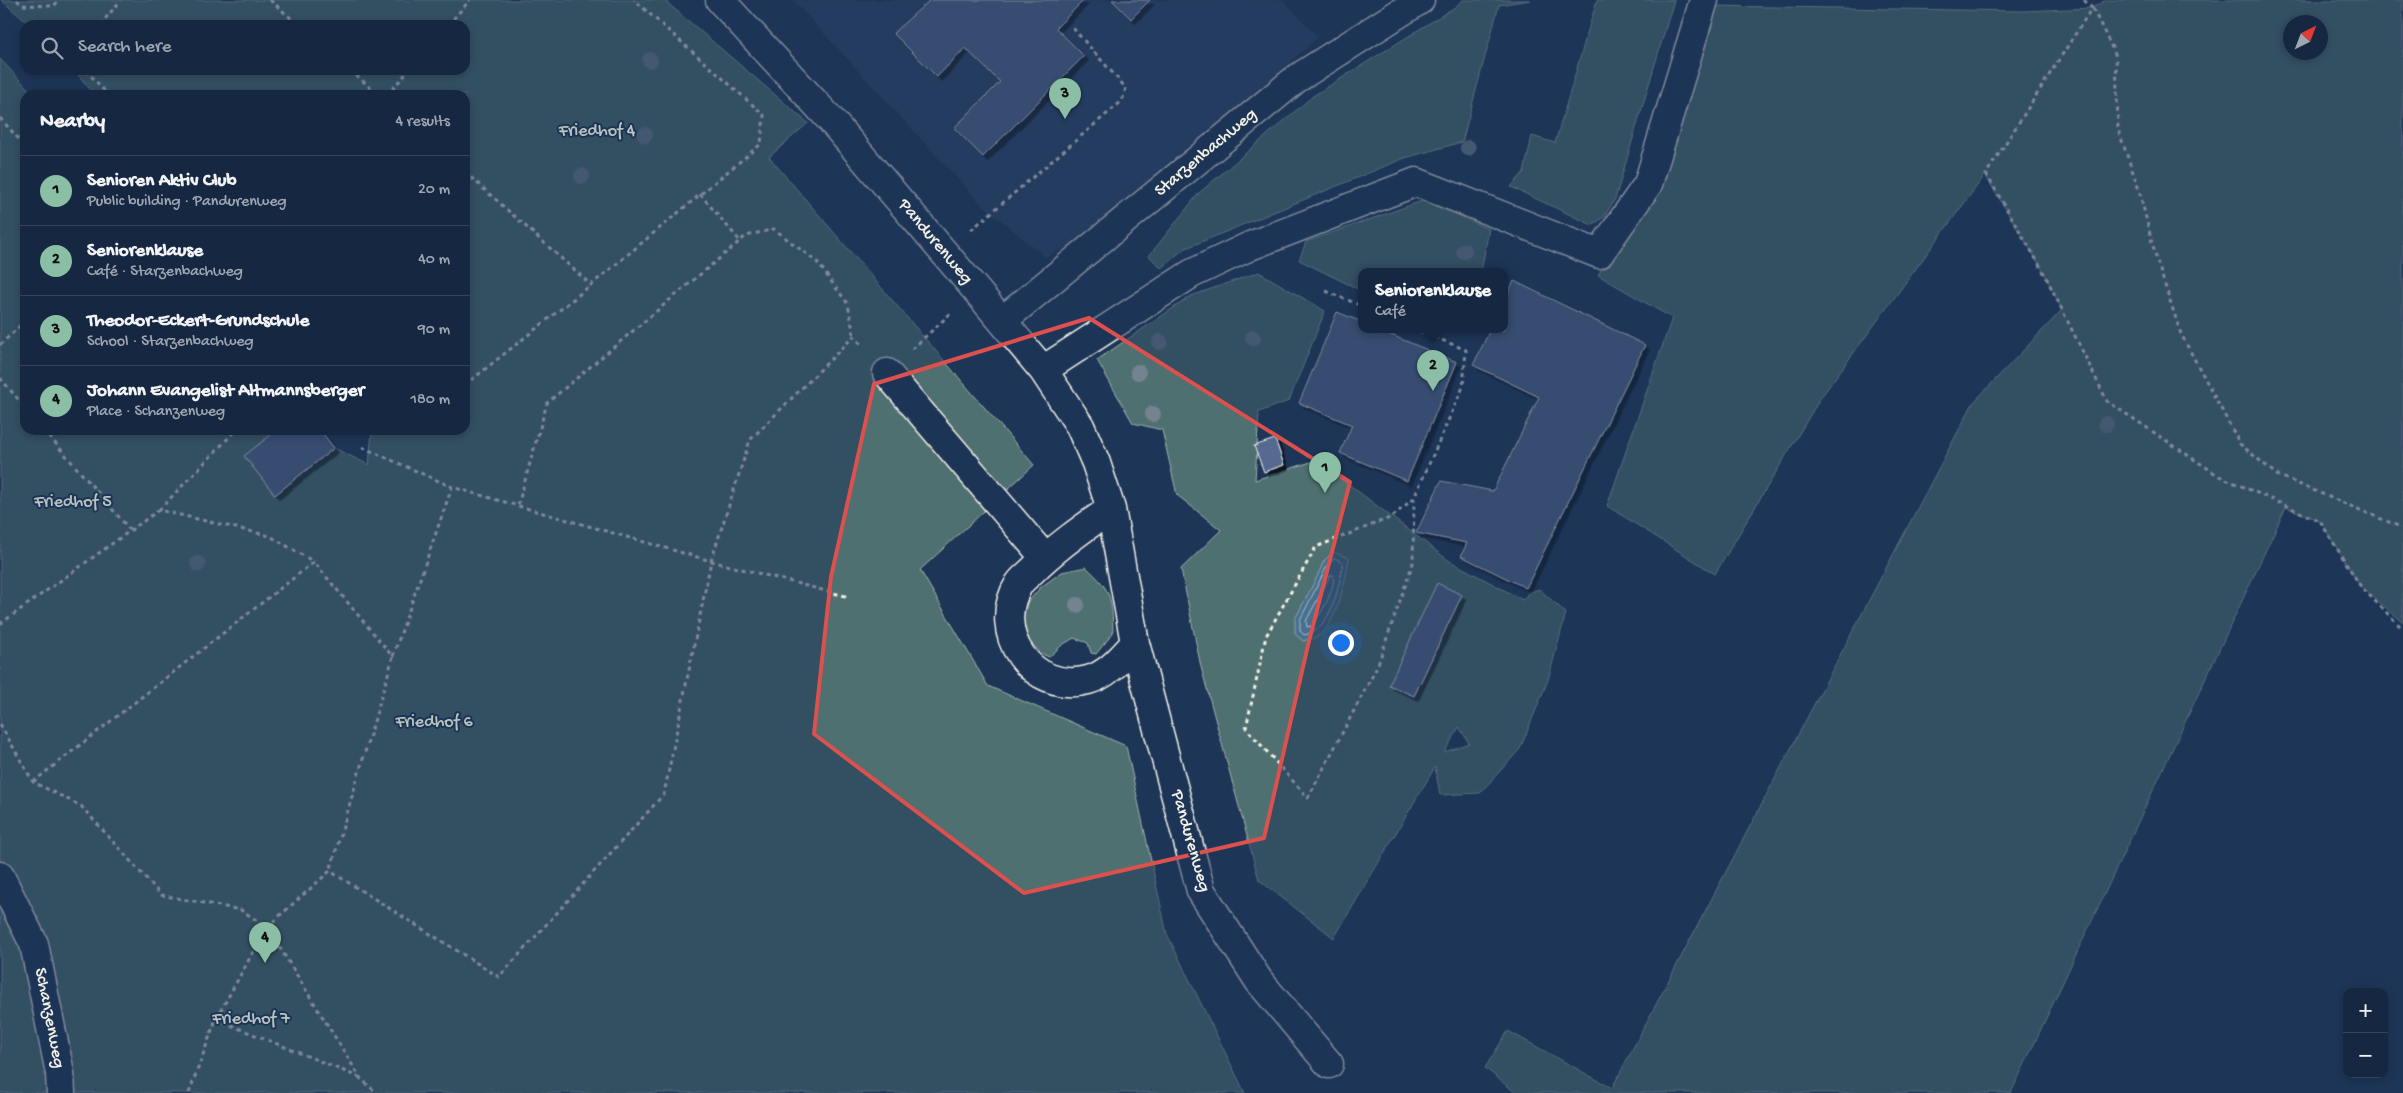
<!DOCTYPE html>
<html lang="en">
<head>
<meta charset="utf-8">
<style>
	:root { --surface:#162841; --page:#23344c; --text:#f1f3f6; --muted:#9ea6b1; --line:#35445a; --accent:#8abfa5 }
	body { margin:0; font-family:"Gochi Hand",sans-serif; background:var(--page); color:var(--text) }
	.controls { position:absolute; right:15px; bottom:15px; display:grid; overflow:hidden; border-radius:10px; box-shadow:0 2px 8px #0003 }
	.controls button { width:45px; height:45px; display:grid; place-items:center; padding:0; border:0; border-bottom:1px solid var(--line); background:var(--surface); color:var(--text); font:25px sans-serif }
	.compass { position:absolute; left:2283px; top:15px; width:45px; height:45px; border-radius:50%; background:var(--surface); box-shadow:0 2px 8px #0003; rotate:42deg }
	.you { position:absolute; left:1340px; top:642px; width:18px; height:18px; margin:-12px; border:4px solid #fff; border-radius:50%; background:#1a73e8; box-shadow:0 0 0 8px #1a73e833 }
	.badge { display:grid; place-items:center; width:32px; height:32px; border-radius:50%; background:var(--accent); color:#111; font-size:16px; font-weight:700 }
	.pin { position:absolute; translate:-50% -41px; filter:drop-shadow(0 1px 2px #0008) }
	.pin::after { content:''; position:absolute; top:26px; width:18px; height:15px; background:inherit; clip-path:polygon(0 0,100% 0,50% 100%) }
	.popup { position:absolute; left:1358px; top:268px; width:150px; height:65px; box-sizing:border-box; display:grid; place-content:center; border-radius:10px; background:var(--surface); filter:drop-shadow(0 1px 4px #0005); font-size:16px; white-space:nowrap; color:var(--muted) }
	.popup b { font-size:19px; color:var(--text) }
	.popup::after { content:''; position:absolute; left:50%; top:100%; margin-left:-10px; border:10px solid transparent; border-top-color:var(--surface) }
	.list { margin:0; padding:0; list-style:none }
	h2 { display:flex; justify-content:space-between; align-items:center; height:65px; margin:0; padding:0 20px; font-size:21px }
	h2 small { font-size:16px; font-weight:400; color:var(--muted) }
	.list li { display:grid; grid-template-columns:32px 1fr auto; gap:15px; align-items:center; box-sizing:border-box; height:70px; padding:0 20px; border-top:1px solid var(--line) }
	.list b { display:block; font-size:19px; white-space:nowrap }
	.list p { margin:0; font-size:16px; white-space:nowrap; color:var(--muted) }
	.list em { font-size:16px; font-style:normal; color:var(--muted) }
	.icon { flex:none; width:28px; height:28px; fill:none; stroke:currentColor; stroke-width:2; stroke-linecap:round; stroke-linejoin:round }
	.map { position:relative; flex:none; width:2403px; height:1093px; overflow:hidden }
	.search { position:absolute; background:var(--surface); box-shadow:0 2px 8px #0003; left:20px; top:20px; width:450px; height:55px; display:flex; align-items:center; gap:12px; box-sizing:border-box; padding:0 18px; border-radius:15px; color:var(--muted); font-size:19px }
	.panel { position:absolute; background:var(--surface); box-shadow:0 2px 8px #0003; left:20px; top:90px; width:450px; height:345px; border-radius:15px }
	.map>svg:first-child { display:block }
</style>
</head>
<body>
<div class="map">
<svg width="2403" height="1093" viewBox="0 0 2403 1093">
	<defs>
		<filter id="shadow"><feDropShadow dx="4.5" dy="4.5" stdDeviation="0" flood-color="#0009"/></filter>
	</defs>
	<rect width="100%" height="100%" fill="#1d3557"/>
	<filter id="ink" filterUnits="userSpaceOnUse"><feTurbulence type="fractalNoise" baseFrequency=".02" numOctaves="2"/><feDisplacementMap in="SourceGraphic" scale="10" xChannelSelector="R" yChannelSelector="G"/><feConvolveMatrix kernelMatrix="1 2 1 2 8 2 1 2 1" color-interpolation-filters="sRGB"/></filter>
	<g filter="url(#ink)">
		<!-- built -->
		<path fill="#2e4568" d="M793 0H1283L1318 37 1167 175 1084 240 1045 257 980 203Z"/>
		<!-- green -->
		<path fill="#4f6f6f" stroke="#a2b0ac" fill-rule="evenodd" d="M1 0H664L808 123 769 157 1034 465 920 570 988 686 1126 746 1167 934 1245 1093H0V59L34 95H25V430H277L244 456 275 495 334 448 369 465 372 430H465V95H95L74 70H465V25H30Z
			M1463 0H1530L1499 5 1462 142 1405 158 1184 249 1161 268 1149 256 1199 193 1313 96 1455 7Z
			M1597 0H1674L1615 199 1604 217 1592 225 1511 187 1524 172 1532 136 1555 143Z
			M2106 0H2403V622L2361 587 2320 521 2286 507 2011 1093H1516L1485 1068 1508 1031 1612 1088 1973 403 2062 310 2042 269 1985 175 1821 397 1715 574 1607 506 1672 318 1598 275 1665 169 1712 6 2023 11 2092 8ZM2290 22H2320V52H2290Z
			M1425 200 1489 229 1481 272H1362V291L1299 260 1306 242Z
			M1259 272 1325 311 1289 401 1259 412 1255 480 1317 460 1448 560 1523 600 1528 593 1539 589 1566 613 1548 680 1520 749 1480 793 1440 795 1435 767 1334 938 1259 880 1201 667 1181 569 1221 530 1177 495 1162 430 1133 423 1097 360 1191 296ZM1459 727 1469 743 1445 752V751Z
			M1086 567C1112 590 1112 599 1113 633L1096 654 1091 653 1088 643 1074 638 1062 645 1049 657 1042 654 1029 641 1022 623 1027 603 1041 587 1062 572Z"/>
		<!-- water -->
		<path fill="#476f8f" stroke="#8ca3b3" d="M1333 552 1349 558C1346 578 1337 623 1319 636 1315 638 1308 639 1303 641L1295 634V619L1315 581 1324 561Z"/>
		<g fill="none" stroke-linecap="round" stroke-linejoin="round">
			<!-- shore -->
			<path stroke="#afbdc4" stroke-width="1" d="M1335 558 1343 563C1339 586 1332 630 1304 635L1300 631V620L1328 564Z
				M1333 575C1337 587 1320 616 1312 626L1307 627 1306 621 1330 576Z"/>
		</g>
		<!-- building -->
		<path fill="#566a91" stroke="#f4f1e8" filter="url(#shadow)" d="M930 0H1084L1056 28 1084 56 983 157 954 128 1000 82 965 48 937 77 893 33Z
			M1112 0H1150L1131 19Z
			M1514 281 1645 345 1526 588 1461 556 1467 543 1416 533 1441 481 1493 491 1539 397 1473 365 1490 330H1504V301Z
			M1337 312 1362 322V330H1379L1457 362 1407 481 1340 453 1352 425 1299 403Z
			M277 430H320L334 448 275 495 244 456Z
			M1275 439 1284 465 1264 472 1254 446Z
			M1437 583 1462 595 1414 696 1389 685Z"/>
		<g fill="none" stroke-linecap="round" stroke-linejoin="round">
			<defs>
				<path id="minor" d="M720 0 830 119 976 290 1043 370 1080 426 1096 463 1111 509 1135 643 1201 891 1259 981 1329 1064
					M1002 321 1296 79 1420 0
					M1043 370 1191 274 1250 246 1416 182 1599 254 1648 184 1704 0
					M887 373 1045 558
					M1111 509C1083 528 1056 547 1033 570 1028 575 1022 579 1019 584 989 632 1032 695 1088 680 1108 675 1122 657 1135 643
					M0 876 34 944 60 1073 61 1093"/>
			</defs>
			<!-- minor casing -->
			<use href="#minor" stroke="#f4f1e8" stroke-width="31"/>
			<!-- path -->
			<path stroke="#f4f1e8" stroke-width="3" stroke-dasharray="4 4" stroke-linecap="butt" d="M17 0 22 5 54 6 59 0
				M270 0 299 25
				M2084 0 2092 8 1986 174 2042 269 2107 401 2219 476 2320 521 2361 587 2403 629
				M2093 9 2116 56 2118 129 2139 190 2156 258 2181 334 2240 444 2277 475 2403 528
				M100 25 121 0
				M448 25 470 0
				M86 70 108 95
				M350 70 379 95
				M387 95 409 70
				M0 118 25 146
				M465 172 591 285
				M700 194 740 241
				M971 230 1122 101 1126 88 1072 27
				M1326 291 1362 306
				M0 345 25 321
				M912 349 950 314
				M0 378 25 407
				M465 385 591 285 761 144 764 115 634 0
				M44 430 131 531
				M362 447 452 487
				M1414 498 1392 517 1316 547 1266 636 1246 728 1308 798 1377 667 1413 563 1414 498 1463 387 1466 350 1418 330
				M518 505 547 403 746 236 774 229 817 262 848 304 854 336
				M159 510 236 430
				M0 624 159 510 270 536 314 562
				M393 656 452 487 711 561 849 597
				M0 724 33 782 81 806 161 895 241 910 267 927 361 1079 377 1093
				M33 782 314 562 393 657 330 871
				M216 1019 361 1078
				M189 1093 216 1019 267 927 330 871 499 977 664 794 711 561 750 440 854 336 863 346"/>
			<!-- minor -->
			<use href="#minor" stroke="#1d3557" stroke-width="28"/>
		</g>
		<!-- trees -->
		<g fill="#738490">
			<circle cx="650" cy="60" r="8"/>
			<circle cx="645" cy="135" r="8"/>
			<circle cx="1468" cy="148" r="8"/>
			<circle cx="582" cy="176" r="8"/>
			<circle cx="1464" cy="251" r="8"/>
			<circle cx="1253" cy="338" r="8"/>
			<circle cx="1160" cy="342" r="8"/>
			<circle cx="1138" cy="372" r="8"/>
			<circle cx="1153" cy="414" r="8"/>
			<circle cx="2106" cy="424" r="8"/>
			<circle cx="198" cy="564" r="8"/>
			<circle cx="1077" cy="605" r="8"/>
		</g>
	</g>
	<!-- marked area -->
	<path d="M0 0H2403V1093H0ZM1089 318 1350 482 1308 645 1264 838 1024 893 814 734 831 577 874 384Z" fill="#1d3557" fill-opacity=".55" fill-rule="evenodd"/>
	<path fill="none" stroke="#dc504e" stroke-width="4" stroke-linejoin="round" d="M1089 318 1350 482 1308 645 1264 838 1024 893 814 734 831 577 874 384Z"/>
	<g text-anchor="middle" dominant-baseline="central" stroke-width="4" stroke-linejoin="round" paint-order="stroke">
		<!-- park labels -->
		<g font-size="18" fill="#bac4be" stroke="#1d3557">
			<text x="597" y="131">Friedhof 4</text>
			<text x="73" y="502">Friedhof 5</text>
			<text x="434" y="722">Friedhof 6</text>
			<text x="251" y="1019">Friedhof 7</text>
		</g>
		<!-- street labels -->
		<g font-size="18" fill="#f4f1e8" stroke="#1d3557">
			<text transform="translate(1206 153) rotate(-40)">Starzenbachweg</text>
			<text transform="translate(935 242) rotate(50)">Pandurenweg</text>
			<text transform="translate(1190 841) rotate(74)">Pandurenweg</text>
			<text transform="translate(49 1018) rotate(79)">Schanzenweg</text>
		</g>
	</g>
</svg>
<div class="controls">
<button>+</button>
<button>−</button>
</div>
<svg class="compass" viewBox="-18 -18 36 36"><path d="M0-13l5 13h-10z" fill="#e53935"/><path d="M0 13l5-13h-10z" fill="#9ea6b1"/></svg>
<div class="you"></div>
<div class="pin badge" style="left:1325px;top:493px">1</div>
<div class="pin badge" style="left:1433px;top:391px">2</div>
<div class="popup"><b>Seniorenklause</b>Café</div>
<div class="pin badge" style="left:1065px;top:119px">3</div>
<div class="pin badge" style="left:265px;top:963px">4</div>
<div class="search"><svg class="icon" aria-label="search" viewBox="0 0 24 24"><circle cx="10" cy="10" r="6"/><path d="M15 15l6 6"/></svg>Search here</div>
<section class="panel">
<h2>Nearby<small>4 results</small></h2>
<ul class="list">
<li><span class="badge">1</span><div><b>Senioren Aktiv Club</b><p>Public building · Pandurenweg</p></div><em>20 m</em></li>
<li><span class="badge">2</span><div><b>Seniorenklause</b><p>Café · Starzenbachweg</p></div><em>40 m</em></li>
<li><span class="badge">3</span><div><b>Theodor-Eckert-Grundschule</b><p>School · Starzenbachweg</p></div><em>90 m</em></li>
<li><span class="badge">4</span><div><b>Johann Evangelist Altmannsberger</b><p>Place · Schanzenweg</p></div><em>180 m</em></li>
</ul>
</section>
</div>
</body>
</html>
